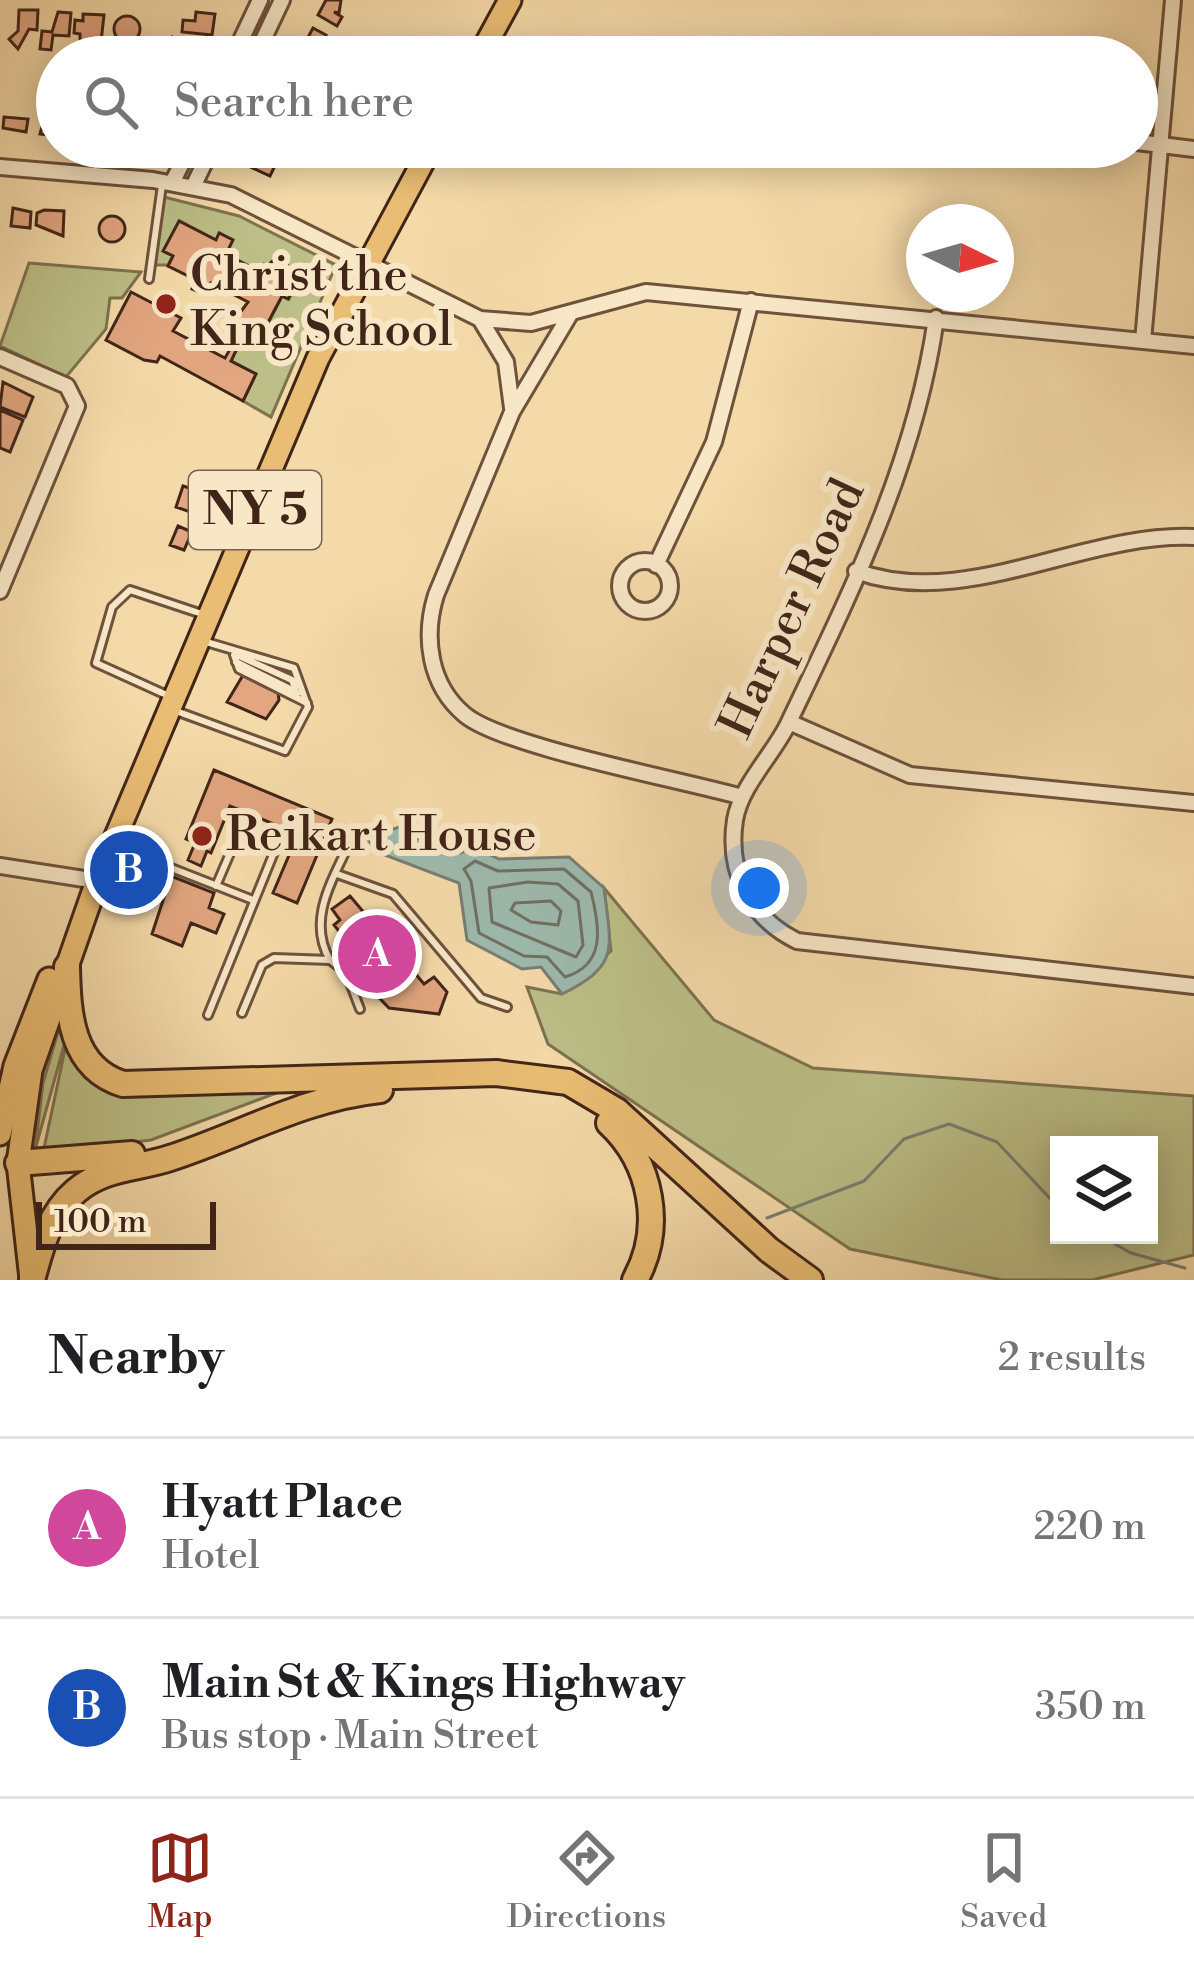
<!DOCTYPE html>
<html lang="en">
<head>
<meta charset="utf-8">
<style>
	:root { --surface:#fff; --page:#f6f6f6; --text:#202124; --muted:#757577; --line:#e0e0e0; --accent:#8f2418 }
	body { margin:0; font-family:"Libre Bodoni",serif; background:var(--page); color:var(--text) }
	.controls { position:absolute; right:36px; bottom:36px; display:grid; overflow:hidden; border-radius:0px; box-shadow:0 6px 30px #0003 }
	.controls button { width:108px; height:108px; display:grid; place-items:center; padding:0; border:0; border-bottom:3px solid var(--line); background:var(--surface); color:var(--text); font:60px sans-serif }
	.compass { position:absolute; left:906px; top:204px; width:108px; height:108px; border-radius:50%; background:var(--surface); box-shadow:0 6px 30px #0003; rotate:95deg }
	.scale { position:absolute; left:36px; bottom:30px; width:180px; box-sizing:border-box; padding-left:12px; border:6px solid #412518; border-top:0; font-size:33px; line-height:42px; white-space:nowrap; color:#412518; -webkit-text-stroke:9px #f8e7c7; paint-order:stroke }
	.you { position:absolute; left:759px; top:888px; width:42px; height:42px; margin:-30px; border:9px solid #fff; border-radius:50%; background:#1a73e8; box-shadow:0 0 0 18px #1a73e833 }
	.badge { display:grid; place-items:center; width:78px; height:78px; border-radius:50%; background:var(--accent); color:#fff; font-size:39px; font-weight:700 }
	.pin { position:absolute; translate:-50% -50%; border:6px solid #fff; box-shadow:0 3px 12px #0006 }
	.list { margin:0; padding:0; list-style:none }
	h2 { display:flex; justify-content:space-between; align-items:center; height:156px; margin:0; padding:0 48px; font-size:51px }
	h2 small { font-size:39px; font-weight:400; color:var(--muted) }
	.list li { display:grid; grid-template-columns:78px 1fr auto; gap:36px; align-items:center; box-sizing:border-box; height:180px; padding:0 48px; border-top:3px solid var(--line) }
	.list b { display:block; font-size:45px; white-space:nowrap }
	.list p { margin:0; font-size:39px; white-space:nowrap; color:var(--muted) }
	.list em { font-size:39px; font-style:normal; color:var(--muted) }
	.icon { flex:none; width:66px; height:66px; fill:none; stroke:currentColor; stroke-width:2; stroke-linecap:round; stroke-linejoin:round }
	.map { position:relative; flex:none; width:1194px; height:1280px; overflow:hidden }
	.search { position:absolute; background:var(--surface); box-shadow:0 6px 30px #0003; left:36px; right:36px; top:36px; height:132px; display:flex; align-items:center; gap:30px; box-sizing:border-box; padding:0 42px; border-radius:66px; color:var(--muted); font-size:45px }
	.sheet { height:516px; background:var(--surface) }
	nav { display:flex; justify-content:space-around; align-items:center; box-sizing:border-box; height:168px; border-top:3px solid var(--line); background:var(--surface); font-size:33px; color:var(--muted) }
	nav a { display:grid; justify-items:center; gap:6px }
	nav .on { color:var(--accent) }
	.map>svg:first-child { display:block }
</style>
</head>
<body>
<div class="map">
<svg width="1194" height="1280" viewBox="0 0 1194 1280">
	<rect width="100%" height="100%" fill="#f5daa9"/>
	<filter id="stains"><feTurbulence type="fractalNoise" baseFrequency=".00167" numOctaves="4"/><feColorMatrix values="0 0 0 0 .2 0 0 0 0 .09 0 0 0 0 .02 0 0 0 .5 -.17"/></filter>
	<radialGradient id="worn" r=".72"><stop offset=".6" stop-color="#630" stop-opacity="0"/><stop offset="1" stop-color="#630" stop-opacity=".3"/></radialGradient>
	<!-- green -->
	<path fill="#bcbf87" stroke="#7e7250" stroke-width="3" fill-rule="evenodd" d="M164 197 239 216 336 265 271 417 243 401 256 374 231 361 240 342 255 349 282 296 289 299 297 283 264 264 260 272 226 254 232 240 220 233 216 240 180 221 164 251 173 256 168 265H155Z
		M29 263 141 272 122 298H110L106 329 66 377 0 346Z
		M604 888 714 1020 813 1068 1194 1096V1255L1092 1280H1002L850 1249 548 1044 527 987 562 994 611 951ZM1059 1145H1149V1235H1059Z
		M60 1025 68 1031 35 1150 43 1083Z
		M67 1040 88 1072 295 1086 151 1140 43 1153Z"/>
	<!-- water -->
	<path fill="#9dbaae" stroke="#787e72" stroke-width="3" d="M410 824 416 838 461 853 471 846 499 859 569 857 604 888C611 948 621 965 562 994L541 967 522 969 467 940 459 883 377 852 366 837Z"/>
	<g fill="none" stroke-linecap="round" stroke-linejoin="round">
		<!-- shore -->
		<path stroke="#6f7063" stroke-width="3" d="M475 861 498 871 564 869 591 892C600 927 606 965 565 977L547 957 524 956 479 933 471 881 464 869Z
			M528 882 558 884 578 901 583 945 576 957 492 922 489 888Z
			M551 901 561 911 558 925 531 922 511 910 515 903Z"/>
		<!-- stream -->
		<path stroke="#787e72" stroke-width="3" d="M767 1218 864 1181 904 1139 949 1124 997 1142 1059 1208
			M1099 1235 1131 1253 1185 1268"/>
	</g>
	<!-- building -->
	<path fill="#e2a680" stroke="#412518" stroke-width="3" d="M326 0H341L339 13 334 12 342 17 337 26 318 15Z
		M19 10H38L37 30 29 29 18 49 9 39 18 31Z
		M58 12 71 13 69 36 53 35 51 50 40 49 42 31 52 32Z
		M196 12 215 14 212 35 182 32 183 20 195 21Z
		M83 14 104 15 101 42 80 40V34L74 33 75 20 83 21Z
		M114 29a13 13 0 1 1 26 0a13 13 0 1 1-26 0Z
		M313 28 326 35 318 49 305 43Z
		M172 37 197 49 193 57H162Z
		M49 102 57 103V136L40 134Z
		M4 117 28 119 26 132 3 128Z
		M261 147 282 151 270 176 246 165Z
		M13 208 31 212 30 228 11 226Z
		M44 210 64 211 63 236 36 225 37 213Z
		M99 229a13 13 0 1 1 26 0a13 13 0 1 1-26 0Z
		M179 221 216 240 219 233 233 240 226 254 260 272 275 259 287 265 282 274 297 282 288 299 282 296 254 349 240 342 231 361 256 374 243 401 160 356 157 362 144 360 106 340 131 292 181 318 173 331 225 358 234 342 228 338 231 325 248 302 211 283 209 287 201 283 197 291 192 289 196 280 168 266 173 256 163 251Z
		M3 382 33 397 25 417 0 407Z
		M0 410 23 420 10 452 0 448Z
		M198 474 214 480 196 514 176 507 183 486 192 489Z
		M178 526 192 532 184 550 170 545Z
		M255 655 272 662 262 685 278 692 279 700 266 719 227 702Z
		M214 770 332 819 297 903 273 893 298 834 230 806 211 853 207 851 201 866 188 860 195 843 186 839Z
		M171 876 214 893 209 908 224 914 216 933 191 923 182 946 152 934Z
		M350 896 424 984 434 977 447 992 439 1014 389 1008 361 979 353 949 334 925 340 920 332 909Z"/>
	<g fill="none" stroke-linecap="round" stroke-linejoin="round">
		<defs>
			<path id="service" d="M149 279 162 185
				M234 655 239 669 307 703
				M237 655 292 680 295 688
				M236 662 298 693
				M171 697 96 663 112 607 130 590 202 614
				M176 711 285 751 308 707 294 668 203 641
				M156 862 253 900
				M337 874 393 894 481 998 507 1007
				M330 960C305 917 336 875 354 833
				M242 1013 262 965 274 958 330 960 346 972 360 1009
				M208 1015 277 845 258 832 240 830 216 886"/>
			<path id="minor" d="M233 57 260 0
				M255 57 282 0
				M1137 142 1194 149
				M0 167 153 180 231 195 480 319 531 323 646 292 1194 346
				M172 183 190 147
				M193 187 212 147
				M569 316 512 412 436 595C423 637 429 685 465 715 504 747 683 780 742 797
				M936 318C916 462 850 594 788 724 773 755 741 785 735 820 727 872 750 918 797 941L1194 986
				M480 319 506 362 512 408
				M1143 341 1173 0
				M0 357 67 386 77 406 0 591
				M620 586a25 25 0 1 1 50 0a25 25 0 1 1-50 0Z
				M656 565 714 442 751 301
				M856 571C965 611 1083 532 1194 537
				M789 722 910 775 1194 803
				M0 866 97 881"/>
			<path id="primary" d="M479 57 510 0
				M0 1134 15 1066 49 979
				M31 1279 18 1163 31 1070 97 881 318 358 431 147"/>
			<path id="motorway" d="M67 967C68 1014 71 1068 123 1084L496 1073 568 1082 617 1111 769 1250 810 1280
				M609 1123C652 1163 664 1228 635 1280
				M18 1163 132 1154
				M32 1280C41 1247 49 1214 76 1191 104 1167 137 1169 170 1158 241 1135 304 1098 380 1090"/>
		</defs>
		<!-- service casing -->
		<use href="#service" stroke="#6e523c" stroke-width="12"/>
		<!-- minor casing -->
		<use href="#minor" stroke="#6e523c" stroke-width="20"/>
		<!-- primary casing -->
		<use href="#primary" stroke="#412518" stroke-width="27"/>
		<!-- motorway casing -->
		<use href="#motorway" stroke="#412518" stroke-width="30"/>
		<!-- service -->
		<use href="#service" stroke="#f8e7c7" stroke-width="6"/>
		<!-- minor -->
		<use href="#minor" stroke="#f8e7c7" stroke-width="14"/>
		<!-- primary -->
		<use href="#primary" stroke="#eabd74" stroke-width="21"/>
		<!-- motorway -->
		<use href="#motorway" stroke="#eabd74" stroke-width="24"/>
	</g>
	<!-- markers -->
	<g fill="#8f2418" stroke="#f8e7c7" stroke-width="4.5">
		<circle cx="166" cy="304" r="12"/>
		<circle cx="202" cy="836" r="12"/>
	</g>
	<g text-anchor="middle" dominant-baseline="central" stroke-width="12" stroke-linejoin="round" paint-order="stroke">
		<!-- shield labels -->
		<rect fill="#f8e7c7" stroke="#785f4c" stroke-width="3" x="189" y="471" width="132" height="78" rx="9"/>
		<g font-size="45" font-weight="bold" fill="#412518">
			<text x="255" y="510">NY 5</text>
		</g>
		<!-- poi labels -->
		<g font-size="48" fill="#412518" stroke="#f8e7c7" text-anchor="start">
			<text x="190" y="276">Christ the<tspan x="190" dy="55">King School</tspan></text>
			<text x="226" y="836">Reikart House</text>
		</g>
		<!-- street labels -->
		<g font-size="48" fill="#412518" stroke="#f8e7c7">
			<text transform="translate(793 609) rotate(-65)">Harper Road</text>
		</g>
	</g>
	<rect width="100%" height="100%" filter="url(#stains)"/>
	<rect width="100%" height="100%" fill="url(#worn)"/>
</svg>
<div class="controls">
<button><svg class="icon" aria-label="layers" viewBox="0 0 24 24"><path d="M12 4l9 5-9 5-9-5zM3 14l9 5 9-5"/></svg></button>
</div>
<svg class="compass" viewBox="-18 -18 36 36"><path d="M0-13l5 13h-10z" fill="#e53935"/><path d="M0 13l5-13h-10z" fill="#757577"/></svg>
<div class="scale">100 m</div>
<div class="you"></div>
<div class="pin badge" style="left:377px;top:954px;background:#d1479c">A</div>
<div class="pin badge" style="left:129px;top:870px;background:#1a4fb4">B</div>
<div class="search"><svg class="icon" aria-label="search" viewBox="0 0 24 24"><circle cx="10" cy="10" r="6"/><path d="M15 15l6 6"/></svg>Search here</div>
</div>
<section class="sheet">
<h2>Nearby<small>2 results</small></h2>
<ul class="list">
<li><span class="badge" style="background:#d1479c">A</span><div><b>Hyatt Place</b><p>Hotel</p></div><em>220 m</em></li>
<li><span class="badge" style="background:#1a4fb4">B</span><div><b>Main St &amp; Kings Highway</b><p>Bus stop · Main Street</p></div><em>350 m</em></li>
</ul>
</section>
<nav>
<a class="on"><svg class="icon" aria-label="map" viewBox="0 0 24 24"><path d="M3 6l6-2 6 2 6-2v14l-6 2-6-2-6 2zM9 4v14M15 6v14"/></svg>Map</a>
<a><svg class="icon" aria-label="directions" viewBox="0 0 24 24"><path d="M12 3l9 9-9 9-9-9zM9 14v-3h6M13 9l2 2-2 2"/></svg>Directions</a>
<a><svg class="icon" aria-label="saved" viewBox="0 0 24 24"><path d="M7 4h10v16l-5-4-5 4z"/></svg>Saved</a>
</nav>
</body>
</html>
